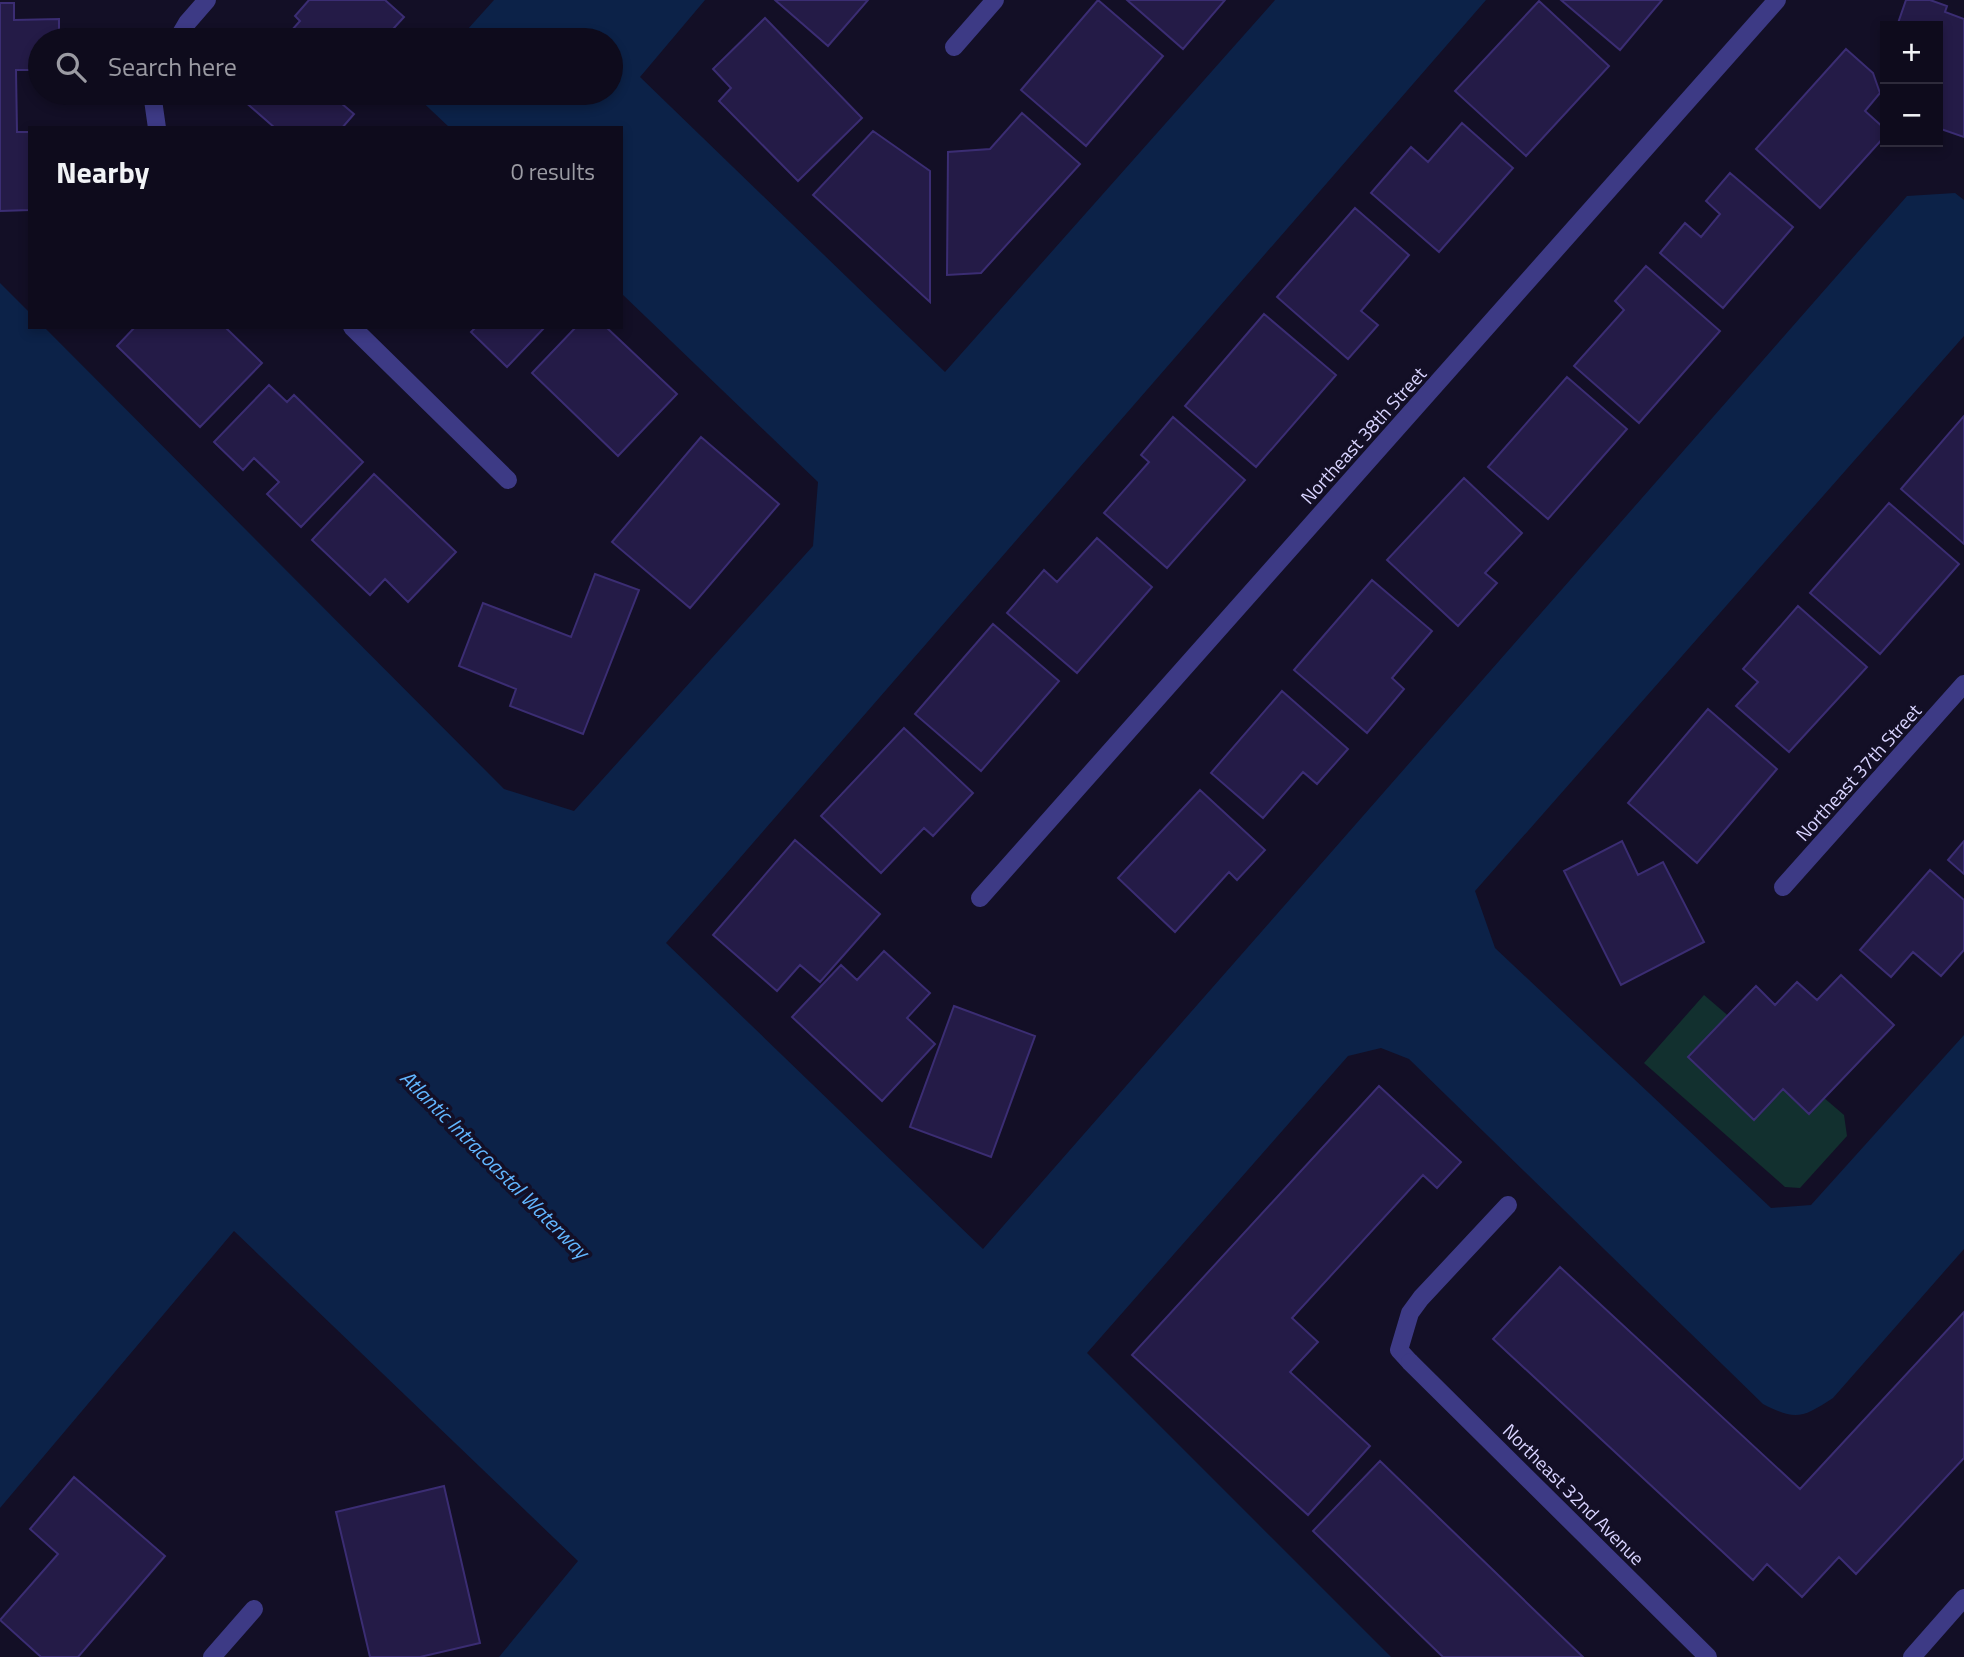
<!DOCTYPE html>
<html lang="en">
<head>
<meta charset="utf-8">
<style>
	:root { --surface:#0e0b1c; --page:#1c1929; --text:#f1f3f6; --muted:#9b9ba3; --line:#2e2b3b }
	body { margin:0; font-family:"Titillium Web",sans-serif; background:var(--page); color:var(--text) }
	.controls { position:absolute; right:21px; top:21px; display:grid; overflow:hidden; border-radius:0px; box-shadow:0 4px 10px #0003 }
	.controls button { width:63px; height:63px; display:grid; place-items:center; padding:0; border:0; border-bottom:2px solid var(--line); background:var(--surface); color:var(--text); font:35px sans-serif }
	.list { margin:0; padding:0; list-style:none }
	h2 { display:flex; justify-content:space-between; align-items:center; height:91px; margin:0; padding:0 28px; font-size:30px }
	h2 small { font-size:23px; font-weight:400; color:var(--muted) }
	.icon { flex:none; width:38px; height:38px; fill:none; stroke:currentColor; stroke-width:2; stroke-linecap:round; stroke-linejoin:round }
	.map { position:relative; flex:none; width:1964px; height:1657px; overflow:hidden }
	.search { position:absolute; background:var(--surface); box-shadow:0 4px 10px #0003; left:28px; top:28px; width:595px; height:77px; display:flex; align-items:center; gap:18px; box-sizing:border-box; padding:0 24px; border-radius:38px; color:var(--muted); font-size:26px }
	.panel { position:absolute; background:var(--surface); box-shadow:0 4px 10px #0003; left:28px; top:126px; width:595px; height:203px; border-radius:0px }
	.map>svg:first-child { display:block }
</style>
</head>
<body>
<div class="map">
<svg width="1964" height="1657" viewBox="0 0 1964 1657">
	<rect width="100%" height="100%" fill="#130f26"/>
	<!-- green -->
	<path fill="#12302f" d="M1704 995 1844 1115 1847 1136 1800 1188 1785 1187 1644 1063Z"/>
	<!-- water -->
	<path fill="#0c2248" d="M494 0H705L640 77 945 372 1275 0H1486L666 943 983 1249 1907 196 1955 193 1964 200V336L1475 891 1495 948 1771 1208 1811 1205 1964 1035V1249L1833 1398C1802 1418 1796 1421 1763 1404L1409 1059 1381 1048 1348 1056 1087 1353 1391 1657H499L578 1561 234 1231 0 1508V283L30 313V327H44L504 789 574 811 813 546 818 482 621 293V128H450L413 93H611V40H458Z"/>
	<!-- building -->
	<path fill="#241b47" stroke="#3b2d73" stroke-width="2" d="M309 0H385L404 17 383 40H283L300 21 295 16Z
		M775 0H868L828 46Z
		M1098 0 1163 56 1086 146 1021 90Z
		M1127 0H1225L1183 49Z
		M1561 0H1662L1620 50Z
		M1906 0H1930L1947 6 1945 12 1964 19V137L1938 128V26H1897Z
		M1539 1 1609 66 1526 156 1455 91Z
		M0 3H14V20L59 19V40H40V70H16L17 132H30V210L0 211Z
		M765 18 862 118 798 181 719 101 731 88 713 69Z
		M1846 49 1873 73 1880 93 1865 111 1885 129V136L1820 208 1756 149Z
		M337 93 334 97 354 114 342 128H275L236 94Z
		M1022 113 1080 164 981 273 947 275 948 152 990 149Z
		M1462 123 1513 168 1439 252 1371 193 1411 147 1428 162Z
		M873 131 930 171V302L813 195Z
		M1730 173 1793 227 1723 308 1660 253 1685 223 1701 237 1720 214 1706 201Z
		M1355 208 1409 255 1361 311 1378 325 1348 359 1277 297Z
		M1646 266 1720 331 1639 423 1574 366 1624 310 1615 301Z
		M1264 314 1336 375 1256 467 1185 406Z
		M135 327H225L262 363 200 427 117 346Z
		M476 327H545L507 367 471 332Z
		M576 327H606L677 394 618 456 532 373Z
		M1567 377 1627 429 1548 519 1488 467Z
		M269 385 287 402 294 395 363 462 301 527 267 494 279 482 254 458 243 470 214 442Z
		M1964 416V544L1901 489Z
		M1173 417 1245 480 1167 568 1104 513 1149 462 1141 455Z
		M701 437 779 504 690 608 612 542Z
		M374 474 456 552 408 602 385 579 370 595 312 540Z
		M1464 478 1522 533 1485 573 1497 583 1458 626 1387 560Z
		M1889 503 1959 564 1880 654 1810 593Z
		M1097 538 1152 587 1077 673 1007 613 1044 570 1057 582Z
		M595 574 639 590 583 734 510 706 516 689 459 666 483 603 571 637Z
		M1372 580 1432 631 1392 678 1404 689 1367 733 1294 670Z
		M1798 606 1867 667 1789 752 1736 706 1758 682 1743 669Z
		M993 624 1059 681 981 771 915 714Z
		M1282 691 1348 749 1317 784 1303 772 1263 818 1211 773Z
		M1708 709 1777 769 1697 863 1628 803Z
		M904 728 973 793 933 836 924 828 881 873 821 816Z
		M1200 790 1265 850 1237 880 1229 872 1175 932 1118 878Z
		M795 840 880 914 820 982 800 965 777 991 713 935Z
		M1622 841 1638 875 1663 862 1704 942 1621 985 1564 871Z
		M1964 841V874L1948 860Z
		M1930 870 1964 900V950L1941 976 1913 952 1891 977 1860 950Z
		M884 951 930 993 907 1018 935 1044 882 1101 792 1017 841 965 857 980Z
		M1841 975 1894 1025 1809 1114 1783 1089 1754 1120 1688 1057 1756 986 1775 1005 1797 982 1817 1000Z
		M954 1006 1035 1036 991 1157 910 1127Z
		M1379 1086 1461 1162 1437 1188 1423 1175 1292 1318 1318 1342 1290 1372 1370 1446 1308 1515 1132 1355Z
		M1560 1267 1800 1489 1964 1312V1458L1856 1574 1839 1557 1802 1597 1767 1564 1753 1580 1493 1339Z
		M1380 1461 1583 1657H1443L1313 1531Z
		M74 1477 165 1556 78 1657H41L0 1620 58 1554 30 1529Z
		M444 1486 480 1643 420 1657H370L336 1512Z"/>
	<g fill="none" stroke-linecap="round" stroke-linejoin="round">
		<!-- lane -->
		<path stroke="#3d3a85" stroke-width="18" d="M1410 1362 1399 1350 1410 1313 1421 1298 1508 1205"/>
		<!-- street -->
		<path stroke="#3d3a85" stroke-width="18" d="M177 40 187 23 207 0
			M954 47 995 0
			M152 93 157 128
			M352 327 508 480
			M1783 887 1964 684
			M980 898 1777 0
			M1410 1362 1708 1657
			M212 1657 254 1609
			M1912 1657 1964 1598"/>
	</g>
	<g text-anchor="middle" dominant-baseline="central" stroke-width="7" stroke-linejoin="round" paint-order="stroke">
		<!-- street labels -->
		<g font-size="19" fill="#d9d4ff" stroke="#130f26">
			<text transform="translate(1363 435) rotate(-48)">Northeast 38th Street</text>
			<text transform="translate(1858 772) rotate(-48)">Northeast 37th Street</text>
			<text transform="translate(1574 1494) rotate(45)">Northeast 32nd Avenue</text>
		</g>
		<!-- water labels -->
		<g font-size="21" font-style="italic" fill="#62b6ff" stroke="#130f26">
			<text transform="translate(495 1164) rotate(45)">Atlantic Intracoastal Waterway</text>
		</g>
	</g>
</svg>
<div class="controls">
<button>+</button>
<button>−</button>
</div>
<div class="search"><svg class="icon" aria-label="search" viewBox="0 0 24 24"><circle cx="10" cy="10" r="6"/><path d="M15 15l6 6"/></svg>Search here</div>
<section class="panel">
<h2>Nearby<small>0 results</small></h2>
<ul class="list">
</ul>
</section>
</div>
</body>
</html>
